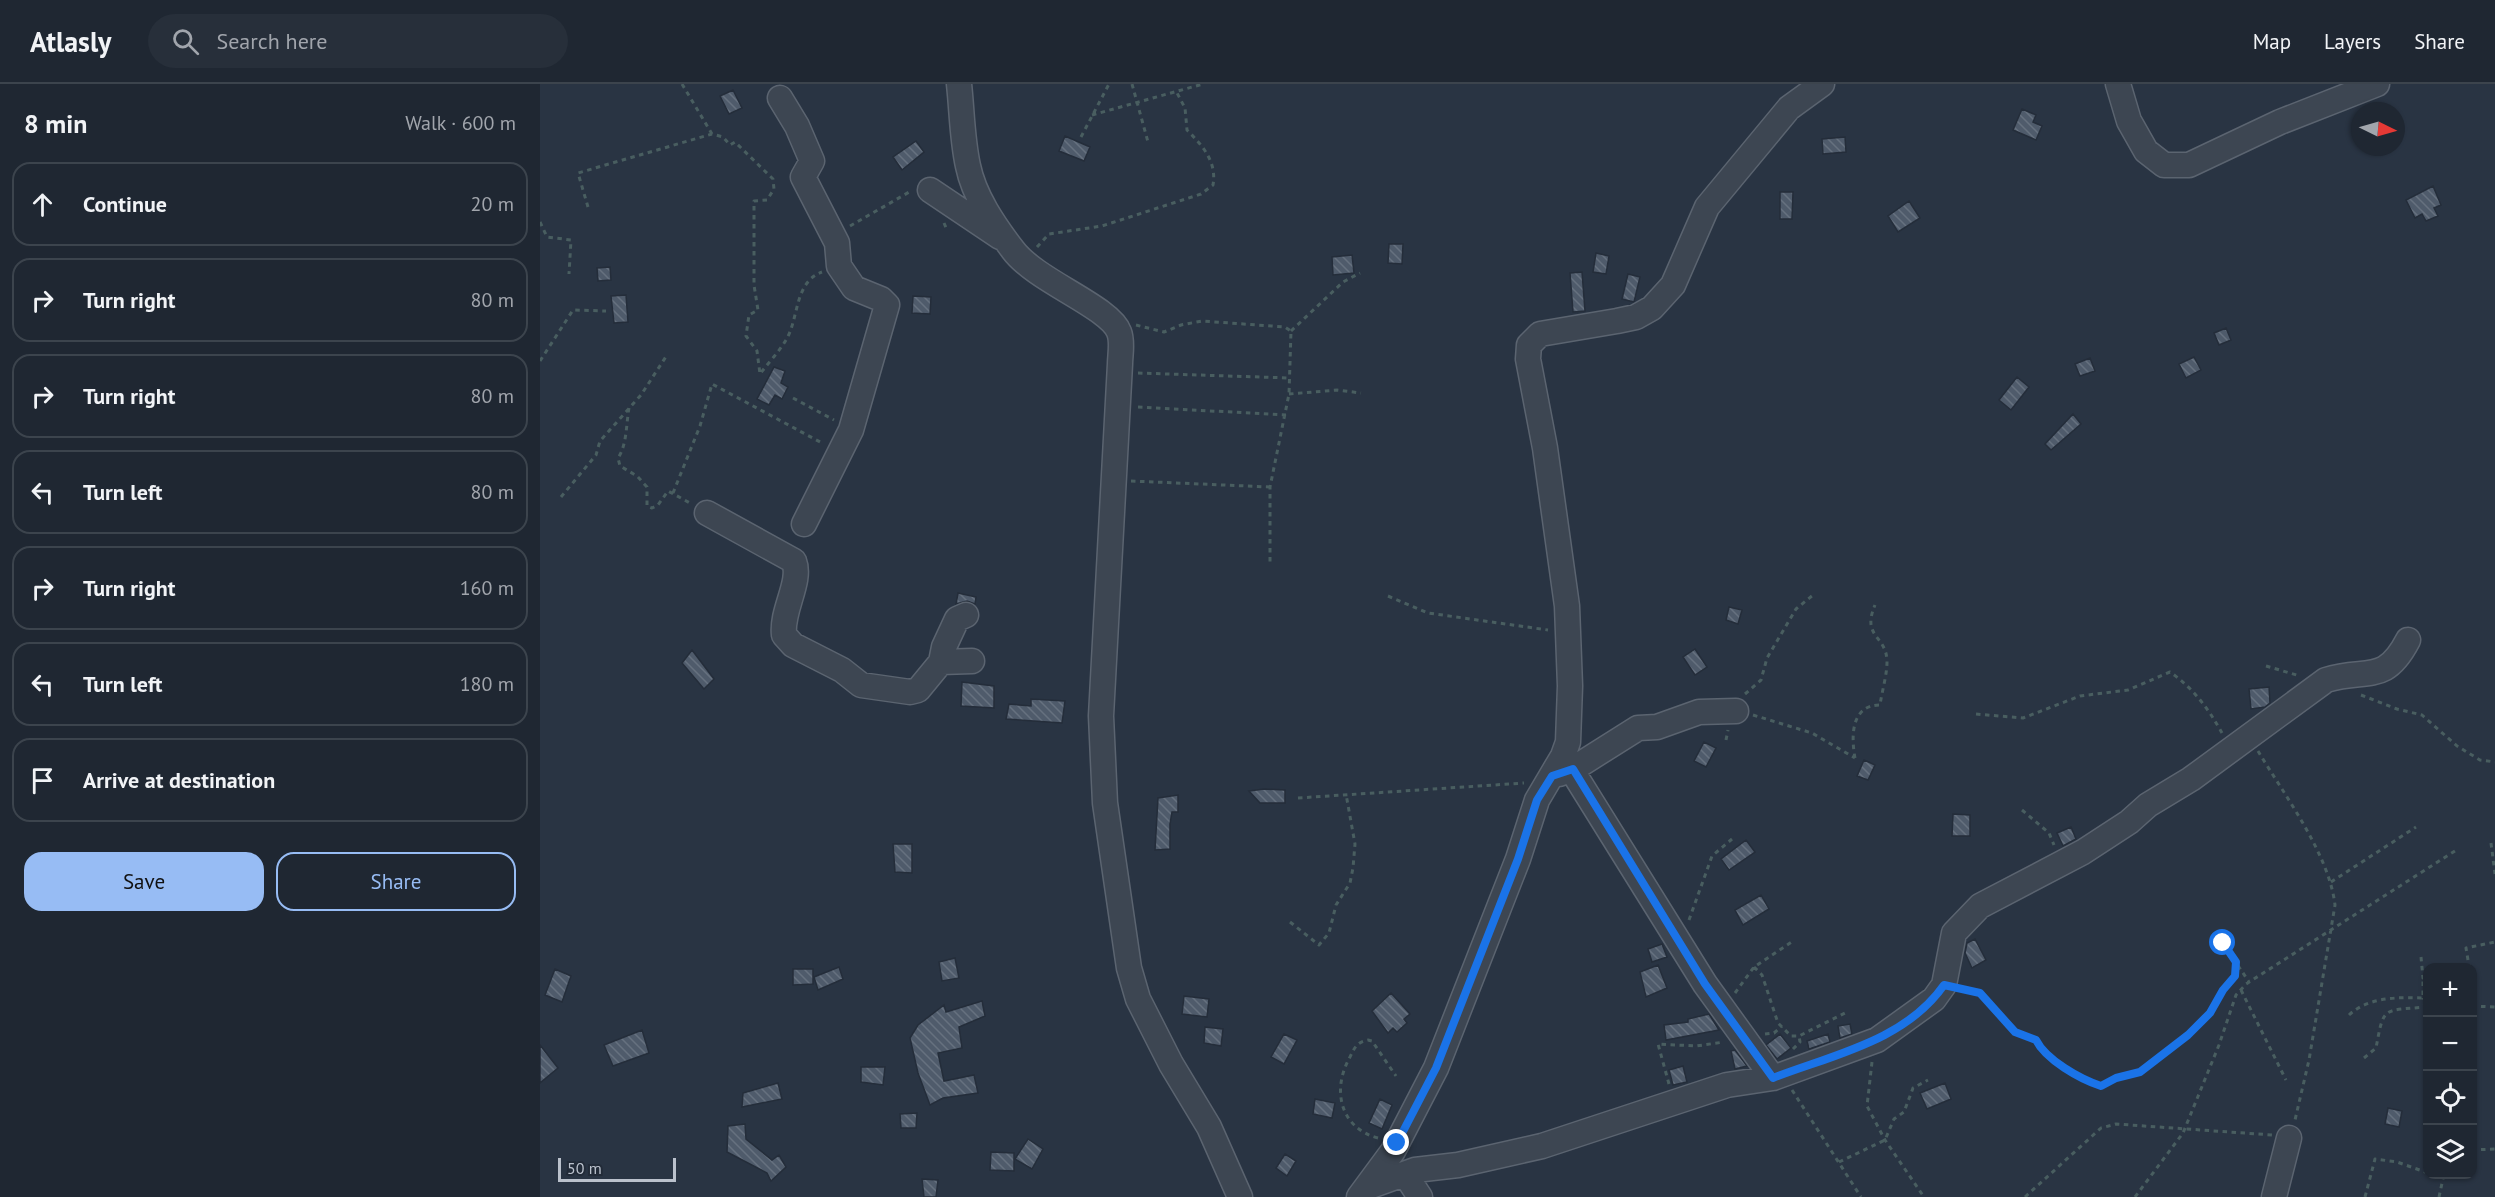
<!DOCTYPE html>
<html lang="en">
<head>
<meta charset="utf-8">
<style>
	:root { --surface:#1f2732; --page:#272f3a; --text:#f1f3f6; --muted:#a1a5ac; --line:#3c444d; --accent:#97bcf4 }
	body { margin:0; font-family:"PT Sans",sans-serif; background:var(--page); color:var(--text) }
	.controls { position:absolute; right:18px; bottom:18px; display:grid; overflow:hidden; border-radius:12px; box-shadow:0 2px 4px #0004 }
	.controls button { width:54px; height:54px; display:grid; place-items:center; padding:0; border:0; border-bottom:2px solid var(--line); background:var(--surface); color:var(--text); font:30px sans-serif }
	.compass { position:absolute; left:1811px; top:18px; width:54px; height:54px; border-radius:50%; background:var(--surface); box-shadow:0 2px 4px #0004; rotate:95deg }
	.scale { position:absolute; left:18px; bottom:15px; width:118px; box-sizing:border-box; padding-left:6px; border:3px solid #bac1cc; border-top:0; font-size:16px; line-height:21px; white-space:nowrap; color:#bac1cc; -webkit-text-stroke:4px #222b38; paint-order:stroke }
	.stop { position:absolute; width:18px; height:18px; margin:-14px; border:4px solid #1a73e8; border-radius:50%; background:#fff }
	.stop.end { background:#1a73e8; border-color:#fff; box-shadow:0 2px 6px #0008 }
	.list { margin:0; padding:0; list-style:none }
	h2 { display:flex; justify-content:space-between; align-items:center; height:78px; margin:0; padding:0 24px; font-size:26px }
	h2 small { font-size:20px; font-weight:400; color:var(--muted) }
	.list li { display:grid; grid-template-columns:39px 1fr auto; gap:18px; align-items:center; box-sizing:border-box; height:84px; margin:0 12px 12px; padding:0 12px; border:2px solid var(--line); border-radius:18px }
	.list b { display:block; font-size:22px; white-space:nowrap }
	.list em { font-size:20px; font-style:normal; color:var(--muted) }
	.actions { display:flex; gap:12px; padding:18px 24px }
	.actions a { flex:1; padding:14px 0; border:2px solid var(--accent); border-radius:18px; text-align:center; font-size:21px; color:var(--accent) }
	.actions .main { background:var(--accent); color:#111 }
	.icon { flex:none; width:33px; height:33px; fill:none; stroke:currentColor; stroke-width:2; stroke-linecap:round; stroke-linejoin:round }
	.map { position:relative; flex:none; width:1955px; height:1113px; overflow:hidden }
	header { display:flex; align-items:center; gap:36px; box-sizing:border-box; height:84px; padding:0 30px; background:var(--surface); border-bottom:2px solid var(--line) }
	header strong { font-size:28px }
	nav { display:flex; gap:33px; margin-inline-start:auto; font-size:21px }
	.search { width:420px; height:54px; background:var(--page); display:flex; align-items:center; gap:15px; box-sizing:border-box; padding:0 21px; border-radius:33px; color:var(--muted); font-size:22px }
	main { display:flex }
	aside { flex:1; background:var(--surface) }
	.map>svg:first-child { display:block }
</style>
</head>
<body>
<header>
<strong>Atlasly</strong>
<div class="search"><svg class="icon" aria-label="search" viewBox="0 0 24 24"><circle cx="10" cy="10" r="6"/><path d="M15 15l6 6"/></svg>Search here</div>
<nav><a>Map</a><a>Layers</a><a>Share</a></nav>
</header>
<main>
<aside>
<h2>8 min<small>Walk · 600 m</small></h2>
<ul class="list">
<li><svg class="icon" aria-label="ahead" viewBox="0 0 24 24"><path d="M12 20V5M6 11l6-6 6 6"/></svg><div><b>Continue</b></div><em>20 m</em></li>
<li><svg class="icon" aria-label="right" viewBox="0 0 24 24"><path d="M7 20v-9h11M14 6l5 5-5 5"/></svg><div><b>Turn right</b></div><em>80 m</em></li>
<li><svg class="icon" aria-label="right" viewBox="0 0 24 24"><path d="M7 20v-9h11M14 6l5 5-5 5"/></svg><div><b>Turn right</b></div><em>80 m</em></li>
<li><svg class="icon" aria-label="left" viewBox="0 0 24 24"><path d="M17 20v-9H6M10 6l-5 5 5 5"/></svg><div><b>Turn left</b></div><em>80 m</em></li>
<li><svg class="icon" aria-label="right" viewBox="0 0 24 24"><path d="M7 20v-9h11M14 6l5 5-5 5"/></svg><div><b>Turn right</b></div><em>160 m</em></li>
<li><svg class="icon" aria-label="left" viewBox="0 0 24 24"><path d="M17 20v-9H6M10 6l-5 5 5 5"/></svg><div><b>Turn left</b></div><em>180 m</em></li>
<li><svg class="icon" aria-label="arrive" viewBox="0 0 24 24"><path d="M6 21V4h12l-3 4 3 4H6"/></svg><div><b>Arrive at destination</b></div></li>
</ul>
<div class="actions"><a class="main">Save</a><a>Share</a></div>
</aside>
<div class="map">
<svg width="1955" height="1113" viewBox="0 0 1955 1113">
	<defs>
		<pattern id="building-back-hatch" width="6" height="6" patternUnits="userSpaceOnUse" patternTransform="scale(1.5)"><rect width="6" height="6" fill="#4f5b6b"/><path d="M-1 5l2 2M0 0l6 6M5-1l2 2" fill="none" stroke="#66717f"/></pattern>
	</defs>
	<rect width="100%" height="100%" fill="#293443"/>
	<!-- building -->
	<path fill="url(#building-back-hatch)" stroke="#242d3a" stroke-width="1.5" d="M193 6 202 24 189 30 180 12Z
		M1482 25 1496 31 1493 38 1502 42 1496 56 1473 46Z
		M525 52 550 63 544 77 519 67Z
		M1305 53 1306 68 1283 70 1282 55Z
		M376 57 384 68 362 86 353 73Z
		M1893 102 1901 121 1894 124 1898 132 1886 137 1882 130 1875 134 1866 116Z
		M1240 108H1253L1252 135H1240Z
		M1369 117 1380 134 1358 148 1348 132Z
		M849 160H863L862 180 848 179Z
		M1056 169 1069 172 1066 190 1053 188Z
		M812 171 814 189 793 191 792 173Z
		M70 183 71 196 58 197 57 184Z
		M1042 188 1045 227 1033 228 1030 189Z
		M1088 190 1100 193 1094 218 1082 215Z
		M86 211 88 238 74 239 71 212Z
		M373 212 391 213 390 230 372 229Z
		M1686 244 1691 256 1679 261 1674 249Z
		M1654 273 1661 286 1646 294 1639 280Z
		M1550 274 1555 287 1540 292 1535 280Z
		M234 283 245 287 241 299 248 303 242 315 235 311 229 321 217 315Z
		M1477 293 1489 303 1471 326 1459 316Z
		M1533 330 1541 340 1511 366 1505 360Z
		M418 509 436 513 435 520 427 517 416 520Z
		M1189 523 1202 526 1198 540 1186 536Z
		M1155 565 1167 583 1155 591 1143 573Z
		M152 566 174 595 164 605 142 579Z
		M422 598 454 602V624L421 622Z
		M1729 603 1730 619 1725 623 1711 625 1709 605Z
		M491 615 525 617 522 639 466 635 469 620 491 622Z
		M1164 658 1176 664 1166 683 1154 677Z
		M1324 676 1335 681 1328 696 1317 692Z
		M724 705 745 706V719H720L709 707Z
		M638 711V728H632L630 740V765L615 766 618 714Z
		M1413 730 1430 731V752H1412Z
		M1531 743 1536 755 1523 762 1517 749Z
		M1206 756 1215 768 1189 786 1181 775Z
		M353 760H372V789L355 788Z
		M1221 811 1229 825 1203 841 1195 826Z
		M1435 855 1446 876 1432 884 1425 869 1427 859Z
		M1122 860 1127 873 1112 878 1108 865Z
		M415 874 419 894 402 897 399 878Z
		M1118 881 1127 904 1106 913 1100 888Z
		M299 883 303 895 278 906 274 893Z
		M15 885 31 892 22 918 5 911Z
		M253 885H273V900L253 901Z
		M851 909 870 930 864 935 867 939 857 948 853 944 848 949 832 927Z
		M644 912 669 915 667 933 642 930Z
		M442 917 445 932 419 943 422 964 398 969 404 997 434 991 438 1009 403 1014 390 1021 378 989 370 954 378 941 404 921 406 928Z
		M1169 930 1179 946 1126 956 1124 941 1148 938V935Z
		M1310 940 1312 950 1300 954 1298 942Z
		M665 943 683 945 681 962 664 959Z
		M102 946 109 969 73 982 64 961Z
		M744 950 757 956 744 980 731 973Z
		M1240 950 1251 964 1237 975 1226 961Z
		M1288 950 1290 958 1269 965 1267 957Z
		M0 961 18 984 0 999Z
		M1195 966 1207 982 1195 985 1191 967Z
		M1143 982 1147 998 1133 1001 1129 986Z
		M321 983H345L343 1001 321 998Z
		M238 999 242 1015 202 1023 203 1009Z
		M1405 999 1411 1015 1387 1025 1380 1009Z
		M775 1015 795 1019 792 1034 773 1030Z
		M840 1015 852 1021 842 1045 829 1039Z
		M1848 1024 1862 1027 1859 1043 1845 1040Z
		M377 1029 376 1044H361L360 1030Z
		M205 1040 206 1055 232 1076 239 1071 246 1083 231 1097 227 1089 187 1068 188 1042Z
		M488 1055 503 1065 492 1085 475 1075Z
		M451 1068 474 1069V1087L450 1086Z
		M745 1070 756 1077 747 1092 736 1084Z
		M382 1095 398 1096 396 1113H384Z"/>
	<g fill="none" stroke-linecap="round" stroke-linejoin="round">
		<defs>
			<path id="minor" d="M419 0C422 27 422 55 428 82 434 112 454 141 473 166 496 197 570 223 579 248 583 258 580 271 580 280L561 632 565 719 589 884 598 915 631 980 669 1043 700 1113
				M1578 0 1589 37 1606 67 1624 81H1649L1740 38 1837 0
				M240 14 257 42 272 77 263 93 297 159 299 182 314 204 341 215 347 221 311 346 264 440
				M390 106 460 153
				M167 429 254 477C262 498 241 526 244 551L253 561 302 586 321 601 370 608 378 606 401 578 404 563 417 535 426 531
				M401 578 432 577
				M1023 672 1165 900 1233 994
				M1019 690 1033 685 1098 644 1117 643 1159 628 1196 627
				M865 1090 880 1113
				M828 1103 875 1086 918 1081 1002 1062 1187 1001 1233 994 1337 956 1394 915 1404 901 1414 849 1440 822 1543 768 1589 738 1608 721 1651 695 1786 596C1827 583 1844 602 1868 556
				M819 1113 853 1067 896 984 978 775 997 716 1023 672 1028 658 1030 602 1027 522 1005 364 988 275 989 261 1000 250 1077 237 1096 233 1112 224 1133 201 1167 123 1249 24 1282 0
				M1734 1113 1749 1054"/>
		</defs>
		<!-- minor casing -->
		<use href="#minor" stroke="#5b6470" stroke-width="27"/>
		<!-- path -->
		<path stroke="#495e60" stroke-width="3" stroke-dasharray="4.5 4.5" stroke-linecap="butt" d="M142 0 172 50
			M592 0 608 58
			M552 31 663 0
			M541 53 569 0
			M48 123 38 89 172 50 183 53 190 61 195 58 233 95 234 105 227 116 214 117V201L218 226 209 231 206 252 217 267 220 290C228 279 239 268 246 256 259 235 254 198 282 188
			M0 138 7 153 31 156 29 190
			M404 139 407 146
			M310 142 371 107
			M497 163 509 150 562 142 661 110 673 101C677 78 663 62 647 46L645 24 636 7
			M596 241 624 248 641 241 662 237 745 243 751 247 749 310 730 403V478
			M751 247 803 198 820 189
			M0 277 33 226 66 227
			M598 289 749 294
			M749 310 797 306 821 309
			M253 314 294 336
			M598 323 746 331
			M89 324C86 341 87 361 78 374L80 382 97 392 107 403V422L112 424 118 421 128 407 150 419
			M591 397 730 403
			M133 409 160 342 172 300 282 359
			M21 413 56 371 60 357 101 311 127 271
			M848 512 888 529 1008 546
			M1726 582 1760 592
			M1205 610 1221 596 1227 574 1256 525 1273 511
			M1821 611 1857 625 1882 631 1917 662 1940 676 1955 678
			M1436 630 1483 634 1540 612 1588 606 1630 588C1653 604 1668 624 1682 649
			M1213 631 1272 649 1315 674
			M1186 656 1188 646
			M1718 667C1745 712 1789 770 1795 821L1769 976 1755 1036
			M1315 674C1311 652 1311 621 1340 621 1342 607 1347 591 1347 578 1347 551 1321 554 1335 521
			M758 714 984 699
			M1482 726 1509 749 1514 761
			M1951 759 1955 790
			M1791 798 1876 743
			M1149 836 1172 772 1192 755
			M750 838 779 861 789 849 796 821 810 799 813 784 815 760 806 710
			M1683 859 1709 898
			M1881 873 1883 894 1888 893
			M1214 883 1222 891 1238 939 1251 952H1259L1307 928
			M1927 884 1929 882 1926 864 1955 858
			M1422 905 1440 909 1475 948 1496 955C1506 976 1540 995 1561 1002L1576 994 1600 988 1648 951 1670 929 1683 906 1695 892 1696 878
			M1701 906 1746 996
			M1195 909 1214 883 1253 857
			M1932 922 1955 923
			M1809 931C1828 913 1858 913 1883 914V894
			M1225 950 1234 949 1242 942
			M1253 965 1260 958 1259 952
			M1824 974 1836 964C1844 922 1842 927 1885 923L1883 914
			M1332 978 1327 1022 1345 1056 1384 1113
			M1129 1000 1118 960 1156 962 1184 958
			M1252 1006 1321 1113
			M838 1054C800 1044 792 1006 809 975 814 965 816 958 828 956L832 957 856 992
			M1932 1066 1955 1065
			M1299 1078 1345 1056 1354 1035 1364 1028 1373 1004 1388 996
			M1485 1113 1561 1044 1576 1040 1732 1051
			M1595 1113 1643 1049 1679 961 1696 911 1706 900 1918 765
			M1825 1113 1835 1075 1857 1078 1888 1089
			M1899 1113 1904 1090"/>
		<!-- minor -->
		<use href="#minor" stroke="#3d4652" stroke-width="24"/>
	</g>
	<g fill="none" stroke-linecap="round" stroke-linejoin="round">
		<!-- route -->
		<path stroke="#1a73e8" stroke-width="8" d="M857 1059 896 984 978 775 997 716 1012 692 1033 685 1165 900 1233 994C1292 971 1365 957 1404 901L1440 909 1475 948 1496 956C1506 976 1540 995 1561 1002L1576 994 1600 988 1648 951 1670 929 1683 906 1695 892 1696 878 1683 859"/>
	</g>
</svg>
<div class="controls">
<button>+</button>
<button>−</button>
<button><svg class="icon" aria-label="locate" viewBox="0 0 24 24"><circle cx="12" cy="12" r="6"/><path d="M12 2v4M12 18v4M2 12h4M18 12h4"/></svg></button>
<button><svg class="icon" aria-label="layers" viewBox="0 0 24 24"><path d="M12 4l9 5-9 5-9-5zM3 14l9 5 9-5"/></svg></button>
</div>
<svg class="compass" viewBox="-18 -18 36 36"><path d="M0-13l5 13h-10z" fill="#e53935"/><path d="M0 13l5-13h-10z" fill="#a1a5ac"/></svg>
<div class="scale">50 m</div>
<div class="stop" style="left:1683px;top:859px"></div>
<div class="stop end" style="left:857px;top:1059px"></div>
</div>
</main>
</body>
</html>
